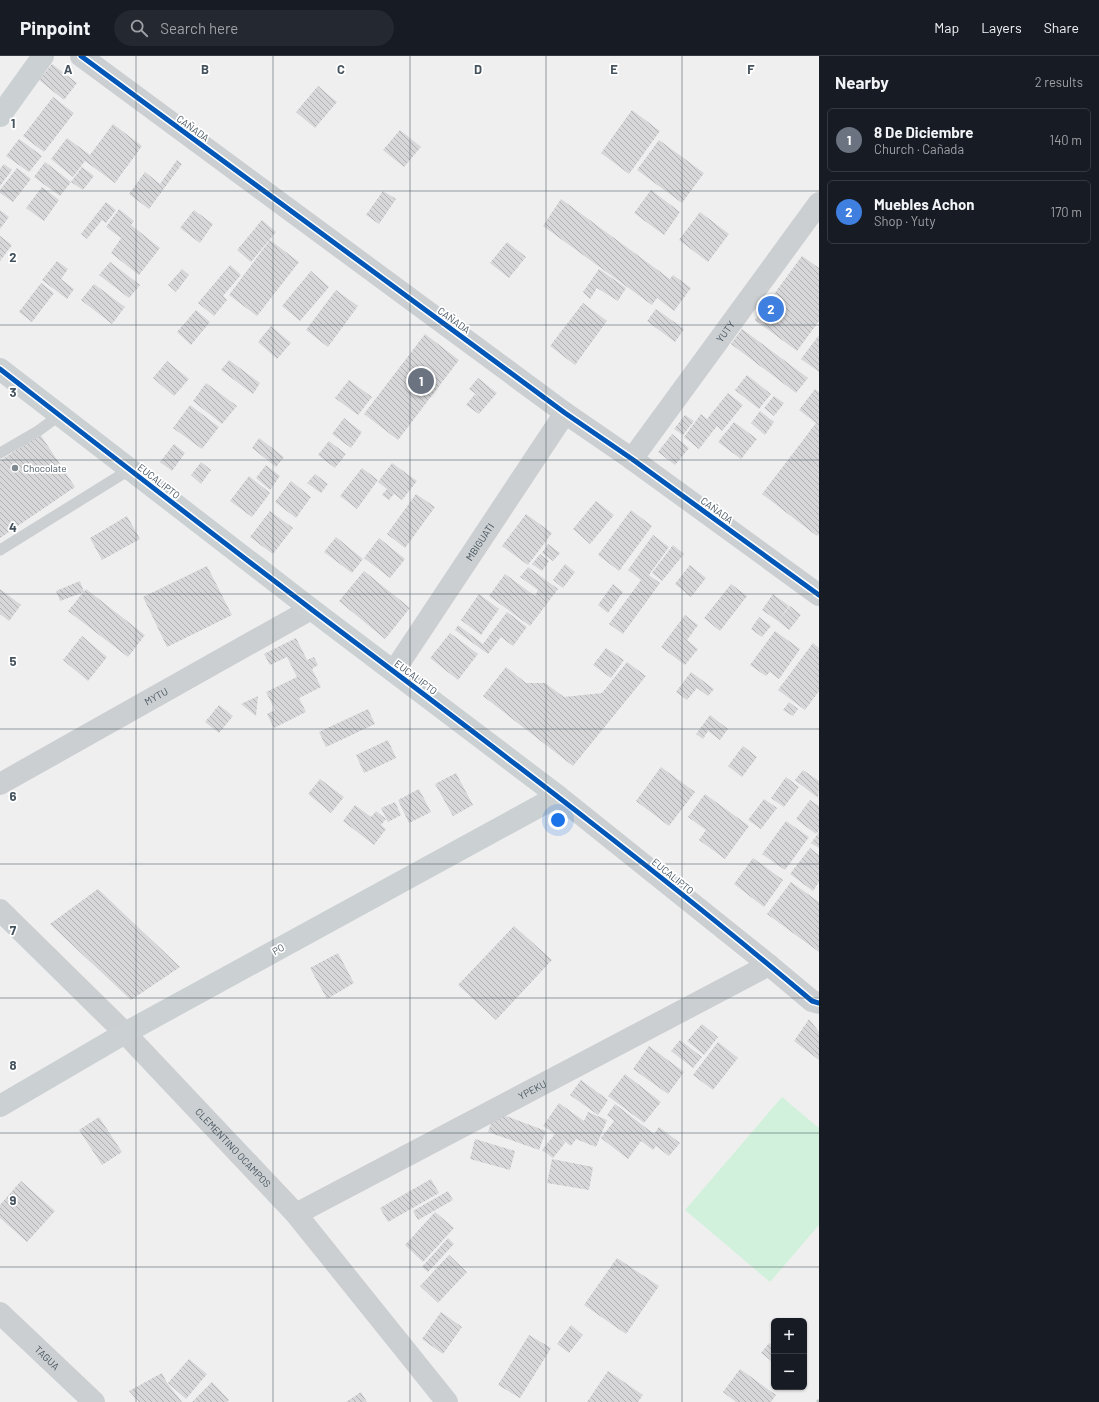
<!DOCTYPE html>
<html lang="en">
<head>
<meta charset="utf-8">
<style>
	:root { --surface:#171b24; --page:#242831; --text:#f1f3f6; --muted:#9ea1a6; --line:#363941; --accent:#d93025 }
	body { margin:0; font-family:Barlow,sans-serif; background:var(--page); color:var(--text) }
	.controls { position:absolute; right:12px; bottom:12px; display:grid; overflow:hidden; border-radius:6px; box-shadow:0 1px 3px #0004 }
	.controls button { width:36px; height:36px; display:grid; place-items:center; padding:0; border:0; border-bottom:1px solid var(--line); background:var(--surface); color:var(--text); font:20px sans-serif }
	.you { position:absolute; left:558px; top:764px; width:14px; height:14px; margin:-10px; border:3px solid #fff; border-radius:50%; background:#1a73e8; box-shadow:0 0 0 6px #1a73e833 }
	.badge { display:grid; place-items:center; width:26px; height:26px; border-radius:50%; background:var(--accent); color:#fff; font-size:13px; font-weight:700 }
	.pin { position:absolute; translate:-50% -50%; border:2px solid #fff; box-shadow:0 1px 4px #0006 }
	.list { margin:0; padding:0; list-style:none }
	h2 { display:flex; justify-content:space-between; align-items:center; height:52px; margin:0; padding:0 16px; font-size:17px }
	h2 small { font-size:13px; font-weight:400; color:var(--muted) }
	.list li { display:grid; grid-template-columns:26px 1fr auto; gap:12px; align-items:center; box-sizing:border-box; height:64px; margin:0 8px 8px; padding:0 8px; border:1px solid var(--line); border-radius:6px }
	.list b { display:block; font-size:15px; white-space:nowrap }
	.list p { margin:0; font-size:13px; white-space:nowrap; color:var(--muted) }
	.list em { font-size:13px; font-style:normal; color:var(--muted) }
	.icon { flex:none; width:22px; height:22px; fill:none; stroke:currentColor; stroke-width:2; stroke-linecap:round; stroke-linejoin:round }
	.map { position:relative; flex:none; width:819px; height:1346px; overflow:hidden }
	header { display:flex; align-items:center; gap:24px; box-sizing:border-box; height:56px; padding:0 20px; background:var(--surface); border-bottom:1px solid var(--line) }
	header strong { font-size:19px }
	nav { display:flex; gap:22px; margin-inline-start:auto; font-size:14px }
	.search { width:280px; height:36px; background:var(--page); display:flex; align-items:center; gap:10px; box-sizing:border-box; padding:0 14px; border-radius:22px; color:var(--muted); font-size:15px }
	main { display:flex }
	aside { flex:1; background:var(--surface) }
	.map>svg:first-child { display:block }
</style>
</head>
<body>
<header>
<strong>Pinpoint</strong>
<div class="search"><svg class="icon" aria-label="search" viewBox="0 0 24 24"><circle cx="10" cy="10" r="6"/><path d="M15 15l6 6"/></svg>Search here</div>
<nav><a>Map</a><a>Layers</a><a>Share</a></nav>
</header>
<main>
<div class="map">
<svg width="819" height="1346" viewBox="0 0 819 1346">
	<defs>
		<pattern id="building-back-hatch" width="6" height="6" patternUnits="userSpaceOnUse"><rect width="6" height="6" fill="#d7d7d9"/><path d="M-1 5l2 2M0 0l6 6M5-1l2 2" fill="none" stroke="#b0b1b3"/></pattern>
	</defs>
	<rect width="100%" height="100%" fill="#f0efef"/>
	<!-- garden -->
	<path fill="#d1f1dc" d="M782 1041 819 1072V1169L770 1226 685 1154Z"/>
	<!-- building -->
	<path fill="url(#building-back-hatch)" d="M52 8 77 27 64 44 39 24Z
		M318 30 337 46 315 72 296 56Z
		M53 41 74 57 44 96 23 80Z
		M632 54 660 75 629 118 601 97Z
		M113 68 142 90 115 127 85 105 73 121 51 103 67 82 90 99Z
		M400 74 421 91 404 111 383 94Z
		M19 83 42 100 29 116 6 100Z
		M659 84 704 117 682 147 637 114Z
		M177 104 182 108 149 153 129 138 145 116 160 128Z
		M45 106 71 126 82 111 94 120 83 134 71 126 60 140 34 121Z
		M4 108 12 114 0 130V113Z
		M17 112 31 123 13 146 0 137V134Z
		M42 131 59 144 44 165 26 152Z
		M651 134 680 156 664 179 634 157Z
		M383 135 396 143 379 168 366 159Z
		M561 143 670 223 673 219 691 232 674 255 657 242 652 249 543 170Z
		M106 146 116 154 106 167 102 164 87 183 81 178Z
		M119 153 134 165 131 169 160 192 139 219 111 197 126 175 121 182 106 171Z
		M0 154 9 161 0 173Z
		M194 154 213 168 200 187 180 172Z
		M700 156 729 178 708 206 679 184Z
		M262 164 276 176 251 206 237 194Z
		M0 180 12 189 0 205Z
		M270 184 299 206 257 260 229 239Z
		M507 186 526 201 509 222 490 207Z
		M802 200 819 212V265L797 295 755 264Z
		M57 205 68 213 61 223 74 233 67 243 42 224Z
		M110 206 140 229 129 242 99 219Z
		M230 209 241 219 223 240 227 244 214 260 198 247Z
		M182 213 189 219 176 236 168 229Z
		M599 213 626 232 618 245 597 232 590 243 583 236Z
		M311 215 329 231 300 265 282 250Z
		M41 227 54 237 32 266 19 256Z
		M94 228 125 251 112 268 81 244Z
		M336 234 358 250 328 291 306 274Z
		M583 247 607 265 575 309 550 290Z
		M656 253 684 273 675 286 647 265Z
		M196 254 210 266 191 289 177 276Z
		M271 270 291 287 277 303 258 286Z
		M742 273 808 322 796 337 731 288Z
		M425 278 459 304 398 384 364 358Z
		M819 279V316L801 303Z
		M229 304 260 327 253 338 221 314Z
		M167 305 189 323 174 340 153 322Z
		M747 319 771 338 759 353 735 334Z
		M478 322 497 337 479 358 466 349 475 338 480 341 469 333Z
		M349 324 372 341 358 359 335 342Z
		M206 327 237 350 222 368 193 345Z
		M815 333 819 336V478L817 480 762 438 816 367 799 354Z
		M728 337 743 349 722 375 717 370 699 393 684 381 701 358 707 363Z
		M774 340 784 347 774 360 764 352Z
		M190 349 219 371 202 393 173 372Z
		M760 355 774 366 765 379 751 367Z
		M685 359 694 365 683 379 674 373Z
		M344 362 362 376 351 392 332 378Z
		M734 366 757 383 741 403 718 386Z
		M40 378 75 431 0 482V405Z
		M672 378 689 392 675 409 658 396Z
		M259 382 284 401 276 411 252 392Z
		M329 385 346 398 335 412 318 399Z
		M174 388 185 397 172 415 160 406Z
		M201 406 211 414 201 428 191 419Z
		M392 407 417 425 402 444 394 438 389 444 382 439 387 433 378 426Z
		M266 409 280 420 270 434 256 422Z
		M362 412 378 424 357 453 340 440Z
		M315 418 328 428 321 437 307 427Z
		M249 420 270 437 252 461 230 445Z
		M291 425 311 441 296 462 275 446Z
		M416 438 435 451 405 492 387 478Z
		M596 445 614 459 590 488 573 473Z
		M631 454 652 470 619 515 598 499Z
		M270 455 293 472 273 498 250 481Z
		M526 458 552 477 528 509 502 490Z
		M127 460 140 483 102 504 90 482Z
		M653 479 669 491 649 519 660 527 623 578 609 568 641 524 628 514Z
		M336 481 363 503 352 517 324 496Z
		M379 482 405 503 390 522 364 502Z
		M548 488 560 497 553 505 542 497Z
		M673 489 684 498 662 525 652 517Z
		M540 498 549 505 542 515 532 508Z
		M565 508 575 516 563 532 553 524Z
		M690 509 706 522 691 541 675 528Z
		M207 510 232 559 167 591 143 541Z
		M528 511 558 533 530 570 489 540 505 518 535 540 538 534 520 521Z
		M364 515 410 552 385 583 339 545Z
		M80 525 84 536 60 545 56 535Z
		M613 528 623 536 608 557 598 549Z
		M731 528 747 540 720 575 704 562Z
		M0 533 21 549 9 565 0 558Z
		M86 533 145 579 128 601 68 555Z
		M479 538 499 553 481 579 461 564Z
		M773 538 789 550 778 565 762 554Z
		M790 550 801 559 789 574 778 565Z
		M507 556 527 571 513 590 501 581 488 598 455 574 458 569 483 588Z
		M685 559 698 569 687 584 698 593 685 609 661 591Z
		M759 561 771 570 762 581 751 573Z
		M775 575 800 593 779 623 770 616 766 620 750 609Z
		M450 577 478 598 458 624 430 602Z
		M82 580 107 601 88 625 63 604Z
		M296 582 307 604 314 601 318 609 312 613 321 631 299 642 306 656 274 672 267 658 275 654 266 636 297 621 287 601 270 609 264 598Z
		M813 587 819 592V635L805 654 778 634Z
		M606 592 624 604 611 622 593 609Z
		M627 606 646 620 573 710 483 640 506 611 526 627H545L564 641 602 637Z
		M691 616 714 633 708 640 697 632 687 644 676 636Z
		M258 640 256 660 241 648Z
		M789 646 798 653 793 660 783 654Z
		M219 649 233 660 219 677 205 666Z
		M368 653 375 668 326 691 319 676Z
		M710 659 728 673 720 684 708 675 703 683 696 678Z
		M388 684 396 702 364 717 356 699Z
		M743 690 757 701 742 721 728 710Z
		M661 711 695 736 669 770 636 745Z
		M803 714 819 725 818 742 795 724Z
		M456 717 473 749 453 760 435 728Z
		M786 721 799 731 784 751 771 742Z
		M320 723 344 741 331 757 308 738Z
		M419 733 431 756 409 767 398 744Z
		M705 738 749 770 725 803 699 784 706 774 688 761Z
		M764 743 777 752 761 773 748 764Z
		M810 744 819 750V774L816 778 796 763Z
		M395 746 401 759 388 766 381 752Z
		M355 749 371 761 376 755 386 763 381 769 386 773 374 789 343 765Z
		M786 765 809 781 785 814 762 798Z
		M819 776V792L811 787Z
		M810 792 819 799V826L813 835 790 818Z
		M753 802 783 824 764 851 734 828Z
		M791 826 819 846V896L767 858Z
		M98 833 180 911 131 944 50 868Z
		M514 870 552 904 496 964 458 929Z
		M338 897 354 927 327 943 310 912Z
		M809 963 819 976V1004L794 985Z
		M702 968 718 981 704 999 687 985Z
		M680 984 702 1001 693 1012 671 995Z
		M718 986 738 1002 713 1034 693 1019Z
		M649 990 684 1016 668 1038 633 1013Z
		M625 1018 661 1046 644 1067 608 1040Z
		M581 1024 608 1044 598 1059 570 1039Z
		M559 1047 584 1065 588 1056 607 1064 596 1091 576 1083 571 1090 560 1082 565 1087 553 1102 542 1094 555 1078 543 1070Z
		M615 1048 654 1078 659 1071 680 1087 669 1100 656 1090 653 1094 641 1085 628 1103 601 1082 614 1065 607 1059Z
		M495 1056 546 1075 539 1094 488 1076Z
		M99 1061 122 1096 102 1109 79 1074Z
		M475 1083 515 1095 510 1114 470 1103Z
		M552 1103 593 1111 589 1134 547 1127Z
		M431 1123 439 1137 388 1166 380 1152Z
		M21 1125 55 1155 27 1186 0 1162V1149Z
		M448 1135 453 1144 418 1164 413 1155Z
		M435 1156 454 1172 423 1206 405 1189Z
		M448 1182 454 1188 428 1216 422 1211Z
		M449 1199 467 1216 438 1247 420 1230Z
		M617 1202 659 1230 626 1278 584 1249Z
		M441 1256 462 1271 443 1298 422 1283Z
		M571 1269 583 1279 569 1297 557 1288Z
		M529 1279 551 1292 520 1342 498 1329Z
		M769 1287 774 1291V1307L761 1297Z
		M189 1303 207 1318 186 1343 168 1327Z
		M740 1313 776 1339 771 1346H736L723 1336Z
		M608 1315 643 1339 638 1346H587Z
		M162 1317 167 1327 182 1346H139L129 1335Z
		M212 1326 229 1344 227 1346H192Z
		M361 1336 367 1346H346Z"/>
	<g fill="none" stroke-linecap="round" stroke-linejoin="round">
		<!-- path -->
		<path stroke="#b8c5c0" stroke-width="2.5" stroke-dasharray="3 2" stroke-linecap="butt" d="M817 1346 819 1344"/>
		<!-- lane -->
		<path stroke="#cbcfd1" stroke-width="11" d="M0 397 38 375 60 359
			M0 494 129 414"/>
		<!-- street -->
		<g stroke="#cbcfd1" stroke-width="22">
			<path d="M81 0 565 357 632 403 819 539"/>
			<path id="s1" d="M632 403 819 147"/>
			<path id="s2" d="M394 615 565 357"/>
			<path id="s3" d="M0 728 311 553"/>
			<path d="M558 740 769 909 812 945 819 947"/>
			<path id="s4" d="M0 854 125 977 296 1158 447 1346"/>
			<path id="s5" d="M296 1158 769 909"/>
			<path id="s6" d="M0 1257 94 1346"/>
		</g>
		<!-- secondary -->
		<path stroke="#cbd0d3" stroke-width="22" d="M0 60 43 0
			M0 313 311 553 558 740 125 977 0 1050"/>
		<defs>
			<path id="cycleway" d="M81 0 565 357 632 403 819 539
				M0 313C103 393 207 474 311 553 480 681 650 808 812 945L819 947"/>
		</defs>
		<!-- cycleway casing -->
		<use href="#cycleway" stroke="#fff" stroke-width="8"/>
		<!-- cycleway -->
		<use href="#cycleway" stroke="#0057b8" stroke-width="5"/>
	</g>
	<!-- grid -->
	<path fill="none" stroke="#45535e" stroke-width="1" stroke-opacity="0.55" d="M136 0V1346M273 0V1346M410 0V1346M546 0V1346M682 0V1346M0 135H819M0 269H819M0 404H819M0 538H819M0 673H819M0 808H819M0 942H819M0 1077H819M0 1211H819"/>
	<!-- markers -->
	<circle fill="#818a91" stroke="#fff" stroke-width="1.5" cx="15" cy="412" r="4"/>
	<g text-anchor="middle" dominant-baseline="central" stroke-width="3.5" stroke-linejoin="round" paint-order="stroke">
		<!-- street labels -->
		<g font-size="10" fill="#45535e" stroke="#fff">
			<text transform="translate(193 72) rotate(36)">CAÑADA</text>
			<text transform="translate(454 264) rotate(36)">CAÑADA</text>
			<text stroke="none"><textPath href="#s1" startOffset="158">YUTY</textPath></text>
			<text transform="translate(159 425) rotate(38)">EUCALIPTO</text>
			<text transform="translate(717 454) rotate(36)">CAÑADA</text>
			<text stroke="none"><textPath href="#s2" startOffset="155">MBIGUATI</textPath></text>
			<text transform="translate(416 621) rotate(37)">EUCALIPTO</text>
			<text stroke="none"><textPath href="#s3" startOffset="179">MYTU</textPath></text>
			<text transform="translate(673 820) rotate(39)">EUCALIPTO</text>
			<text transform="translate(278 893) rotate(-29)">PO</text>
			<text stroke="none"><textPath href="#s5" startOffset="267">YPEKU</textPath></text>
			<text stroke="none"><textPath href="#s4" startOffset="333">CLEMENTINO OCAMPOS</textPath></text>
			<text stroke="none"><textPath href="#s6" startOffset="65">TAGUA</textPath></text>
		</g>
		<!-- poi labels -->
		<g font-size="10" fill="#45535e" stroke="#fff" text-anchor="start">
			<text x="23" y="412">Chocolate</text>
		</g>
	</g>
	<g font-size="13" text-anchor="middle" font-weight="bold" fill="#45535e" stroke="#fff" stroke-width="3.5" stroke-linejoin="round" paint-order="stroke">
		<text x="68" y="18">A</text>
		<text x="205" y="18">B</text>
		<text x="341" y="18">C</text>
		<text x="478" y="18">D</text>
		<text x="614" y="18">E</text>
		<text x="751" y="18">F</text>
		<text x="13" y="72">1</text>
		<text x="13" y="206">2</text>
		<text x="13" y="341">3</text>
		<text x="13" y="476">4</text>
		<text x="13" y="610">5</text>
		<text x="13" y="745">6</text>
		<text x="13" y="879">7</text>
		<text x="13" y="1014">8</text>
		<text x="13" y="1149">9</text>
	</g>
</svg>
<div class="controls">
<button>+</button>
<button>−</button>
</div>
<div class="you"></div>
<div class="pin badge" style="left:421px;top:325px;background:#6b7280">1</div>
<div class="pin badge" style="left:771px;top:253px;background:#3f7fe0">2</div>
</div>
<aside>
<h2>Nearby<small>2 results</small></h2>
<ul class="list">
<li><span class="badge" style="background:#6b7280">1</span><div><b>8 De Diciembre</b><p>Church · Cañada</p></div><em>140 m</em></li>
<li><span class="badge" style="background:#3f7fe0">2</span><div><b>Muebles Achon</b><p>Shop · Yuty</p></div><em>170 m</em></li>
</ul>
</aside>
</main>
</body>
</html>
